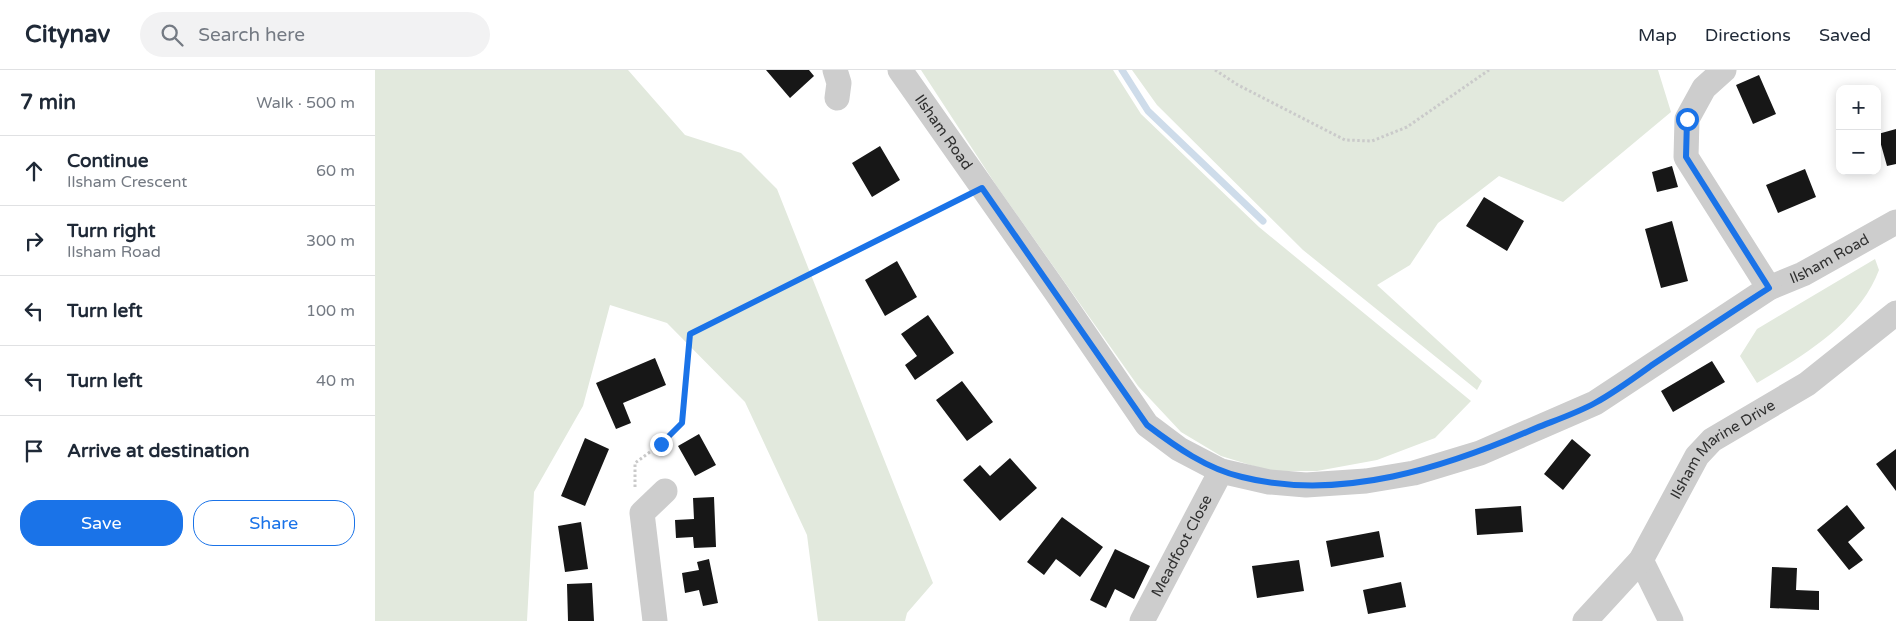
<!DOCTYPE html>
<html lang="en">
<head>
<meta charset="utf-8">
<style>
	:root { --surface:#fff; --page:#f2f2f3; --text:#1f2937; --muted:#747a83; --line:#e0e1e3; --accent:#1a73e8 }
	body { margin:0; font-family:"Varela Round",sans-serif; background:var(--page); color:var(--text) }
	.controls { position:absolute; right:15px; top:15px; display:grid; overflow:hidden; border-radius:10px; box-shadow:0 2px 12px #0003 }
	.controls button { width:45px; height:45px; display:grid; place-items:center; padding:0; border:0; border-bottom:1px solid var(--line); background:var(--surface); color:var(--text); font:25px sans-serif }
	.stop { position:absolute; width:15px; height:15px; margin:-11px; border:4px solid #1a73e8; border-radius:50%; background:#fff }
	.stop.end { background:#1a73e8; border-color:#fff; box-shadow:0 1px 5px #0008 }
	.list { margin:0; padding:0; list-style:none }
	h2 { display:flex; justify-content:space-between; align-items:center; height:65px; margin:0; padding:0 20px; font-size:21px }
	h2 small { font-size:16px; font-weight:400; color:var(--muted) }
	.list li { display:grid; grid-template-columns:32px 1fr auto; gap:15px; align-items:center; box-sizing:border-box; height:70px; padding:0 20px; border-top:1px solid var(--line) }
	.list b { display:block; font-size:19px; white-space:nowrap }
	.list p { margin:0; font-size:16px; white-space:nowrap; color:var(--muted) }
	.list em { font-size:16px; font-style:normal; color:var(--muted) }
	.actions { display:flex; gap:10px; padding:15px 20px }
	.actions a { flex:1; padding:11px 0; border:1px solid var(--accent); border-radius:20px; text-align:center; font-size:18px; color:var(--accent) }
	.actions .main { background:var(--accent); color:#fff }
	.icon { flex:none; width:28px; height:28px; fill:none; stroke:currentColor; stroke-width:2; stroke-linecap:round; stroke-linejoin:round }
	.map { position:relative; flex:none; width:1521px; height:551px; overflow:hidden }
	header { display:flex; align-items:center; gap:30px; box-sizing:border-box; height:70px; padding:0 25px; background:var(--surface); border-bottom:1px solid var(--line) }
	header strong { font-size:24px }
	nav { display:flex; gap:28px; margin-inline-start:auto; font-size:18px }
	.search { width:350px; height:45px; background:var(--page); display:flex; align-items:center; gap:12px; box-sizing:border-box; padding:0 18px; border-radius:28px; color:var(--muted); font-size:19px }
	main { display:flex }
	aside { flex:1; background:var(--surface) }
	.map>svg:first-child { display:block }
</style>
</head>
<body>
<header>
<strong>Citynav</strong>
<div class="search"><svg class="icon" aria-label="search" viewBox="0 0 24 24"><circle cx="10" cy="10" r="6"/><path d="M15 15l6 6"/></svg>Search here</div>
<nav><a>Map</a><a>Directions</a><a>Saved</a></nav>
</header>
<main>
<aside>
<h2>7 min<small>Walk · 500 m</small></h2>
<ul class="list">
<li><svg class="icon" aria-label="ahead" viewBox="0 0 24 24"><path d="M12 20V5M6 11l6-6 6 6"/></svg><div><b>Continue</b><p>Ilsham Crescent</p></div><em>60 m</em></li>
<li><svg class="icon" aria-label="right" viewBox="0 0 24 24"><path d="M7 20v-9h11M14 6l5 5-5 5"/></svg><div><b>Turn right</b><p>Ilsham Road</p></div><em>300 m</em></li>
<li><svg class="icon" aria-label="left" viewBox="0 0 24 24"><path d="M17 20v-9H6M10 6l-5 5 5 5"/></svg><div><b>Turn left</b></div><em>100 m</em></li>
<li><svg class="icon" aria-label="left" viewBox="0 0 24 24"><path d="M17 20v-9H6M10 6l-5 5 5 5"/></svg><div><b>Turn left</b></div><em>40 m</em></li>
<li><svg class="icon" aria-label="arrive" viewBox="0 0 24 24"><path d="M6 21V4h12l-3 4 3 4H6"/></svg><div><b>Arrive at destination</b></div></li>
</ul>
<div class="actions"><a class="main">Save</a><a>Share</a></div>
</aside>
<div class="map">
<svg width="1521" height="551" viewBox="0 0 1521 551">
	<rect width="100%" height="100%" fill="#fff"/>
	<!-- green -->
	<path fill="#e2e9dd" d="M0 0H253L310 65 366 83 402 119 558 513 532 543 530 551H443L432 465 370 332 292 253 235 235 208 336 159 422 152 551H0Z
		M546 0H738L766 44 884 157 1096 331 1060 368 1002 390 942 401H895L846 386 806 362 763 316 621 115Z
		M757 0H1283L1296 42 1188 132 1124 106 1063 153 1035 195 1002 215 1107 311 1102 320 928 180 782 35Z
		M1500 189 1504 200C1484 253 1428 286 1382 313L1365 286 1382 259Z"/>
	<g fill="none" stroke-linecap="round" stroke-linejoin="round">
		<!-- stream -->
		<path stroke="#cedcea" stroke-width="7" d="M747 0 773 41 888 151"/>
	</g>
	<!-- building -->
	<path fill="#171717" d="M391 0H434L439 6 415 28Z
		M1384 5 1401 44 1378 54 1361 15Z
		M1521 59V94L1512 96 1503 64Z
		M505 76 525 110 497 127 477 93Z
		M1297 96 1303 117 1282 122 1277 102Z
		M1430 99 1441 127 1403 143 1391 115Z
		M1109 127 1149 151 1132 181 1091 156Z
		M1297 151 1313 211 1286 218 1270 159Z
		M522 191 542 227 510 246 490 210Z
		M553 245 579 283 540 310 530 295 542 286 526 264Z
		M280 288 291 315 248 333 256 353 241 359 221 313Z
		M1337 291 1350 312 1298 342 1286 321Z
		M587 311 618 352 592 371 561 330Z
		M324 364 341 395 320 406 303 376Z
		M210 368 234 379 210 436 186 426Z
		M1197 369 1216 385 1188 420 1169 404Z
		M1521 379V421L1501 394Z
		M635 388 662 418 625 451 588 410 605 395 615 406Z
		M339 427 341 477 319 478 318 467 301 468 300 450 319 449 318 428Z
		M1472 435 1490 458 1473 472 1488 490 1474 500 1442 460Z
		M1146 436 1148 462 1102 465 1100 439Z
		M687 447 728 477 705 507 681 489 669 505 652 492Z
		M206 452 213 499 190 502 183 456Z
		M1004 461 1009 487 956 497 951 471Z
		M740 479 775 496 759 529 740 519 731 538 715 530Z
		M334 489 343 533 328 536 324 520 310 523 307 503 324 500 322 492Z
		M924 490 929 521 882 528 877 496Z
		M1397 497 1422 498 1421 520 1444 521V540L1395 538Z
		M1026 512 1031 537 993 544 988 520Z
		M217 513 219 551H193L192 514Z"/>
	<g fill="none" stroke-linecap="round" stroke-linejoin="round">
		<!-- path -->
		<path stroke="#cacaca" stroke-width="3" stroke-dasharray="2.5 2.5" stroke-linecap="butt" d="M840 0 863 15 970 70 997 71 1032 57 1114 0
			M260 417V393L286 374 307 353 315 264 587 128"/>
		<!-- minor -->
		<g stroke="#cdcdcd" stroke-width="25">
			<path d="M460 0 464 13 462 28"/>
			<path id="s1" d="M525 0 681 222 772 355 804 379 846 401 894 412 931 415 991 411 1039 403 1105 383 1220 333 1394 218 1428 204 1521 152"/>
			<path d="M1349 0 1329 18 1312 49 1311 87 1394 218"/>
			<path d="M1266 490 1296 551"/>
			<path d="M280 551 267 443 290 421"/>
			<path id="s2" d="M767 551 846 401"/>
			<path id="s3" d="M1210 551 1266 490 1322 386 1337 370 1432 314 1521 243"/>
		</g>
	</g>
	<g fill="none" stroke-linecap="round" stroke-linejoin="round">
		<!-- route -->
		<path stroke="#1a73e8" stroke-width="6" d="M286 374 307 353 315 264 607 118 772 355C801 377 832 399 867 407 966 432 1072 397 1161 358 1181 350 1202 343 1220 333 1240 322 1259 308 1277 295 1316 269 1355 243 1394 218L1311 87 1312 49"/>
	</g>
	<g text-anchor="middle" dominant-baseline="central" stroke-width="5" stroke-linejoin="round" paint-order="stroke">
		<!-- street labels -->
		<g font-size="15" fill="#303030" stroke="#fff">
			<text stroke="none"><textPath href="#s1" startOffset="76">Ilsham Road</textPath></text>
			<text stroke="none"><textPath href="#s1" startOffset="1185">Ilsham Road</textPath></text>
			<text stroke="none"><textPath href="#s3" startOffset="224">Ilsham Marine Drive</textPath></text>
			<text stroke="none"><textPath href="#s2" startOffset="85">Meadfoot Close</textPath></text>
		</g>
	</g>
</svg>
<div class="controls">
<button>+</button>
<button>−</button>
</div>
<div class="stop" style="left:1312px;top:49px"></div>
<div class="stop end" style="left:286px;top:374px"></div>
</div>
</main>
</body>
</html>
